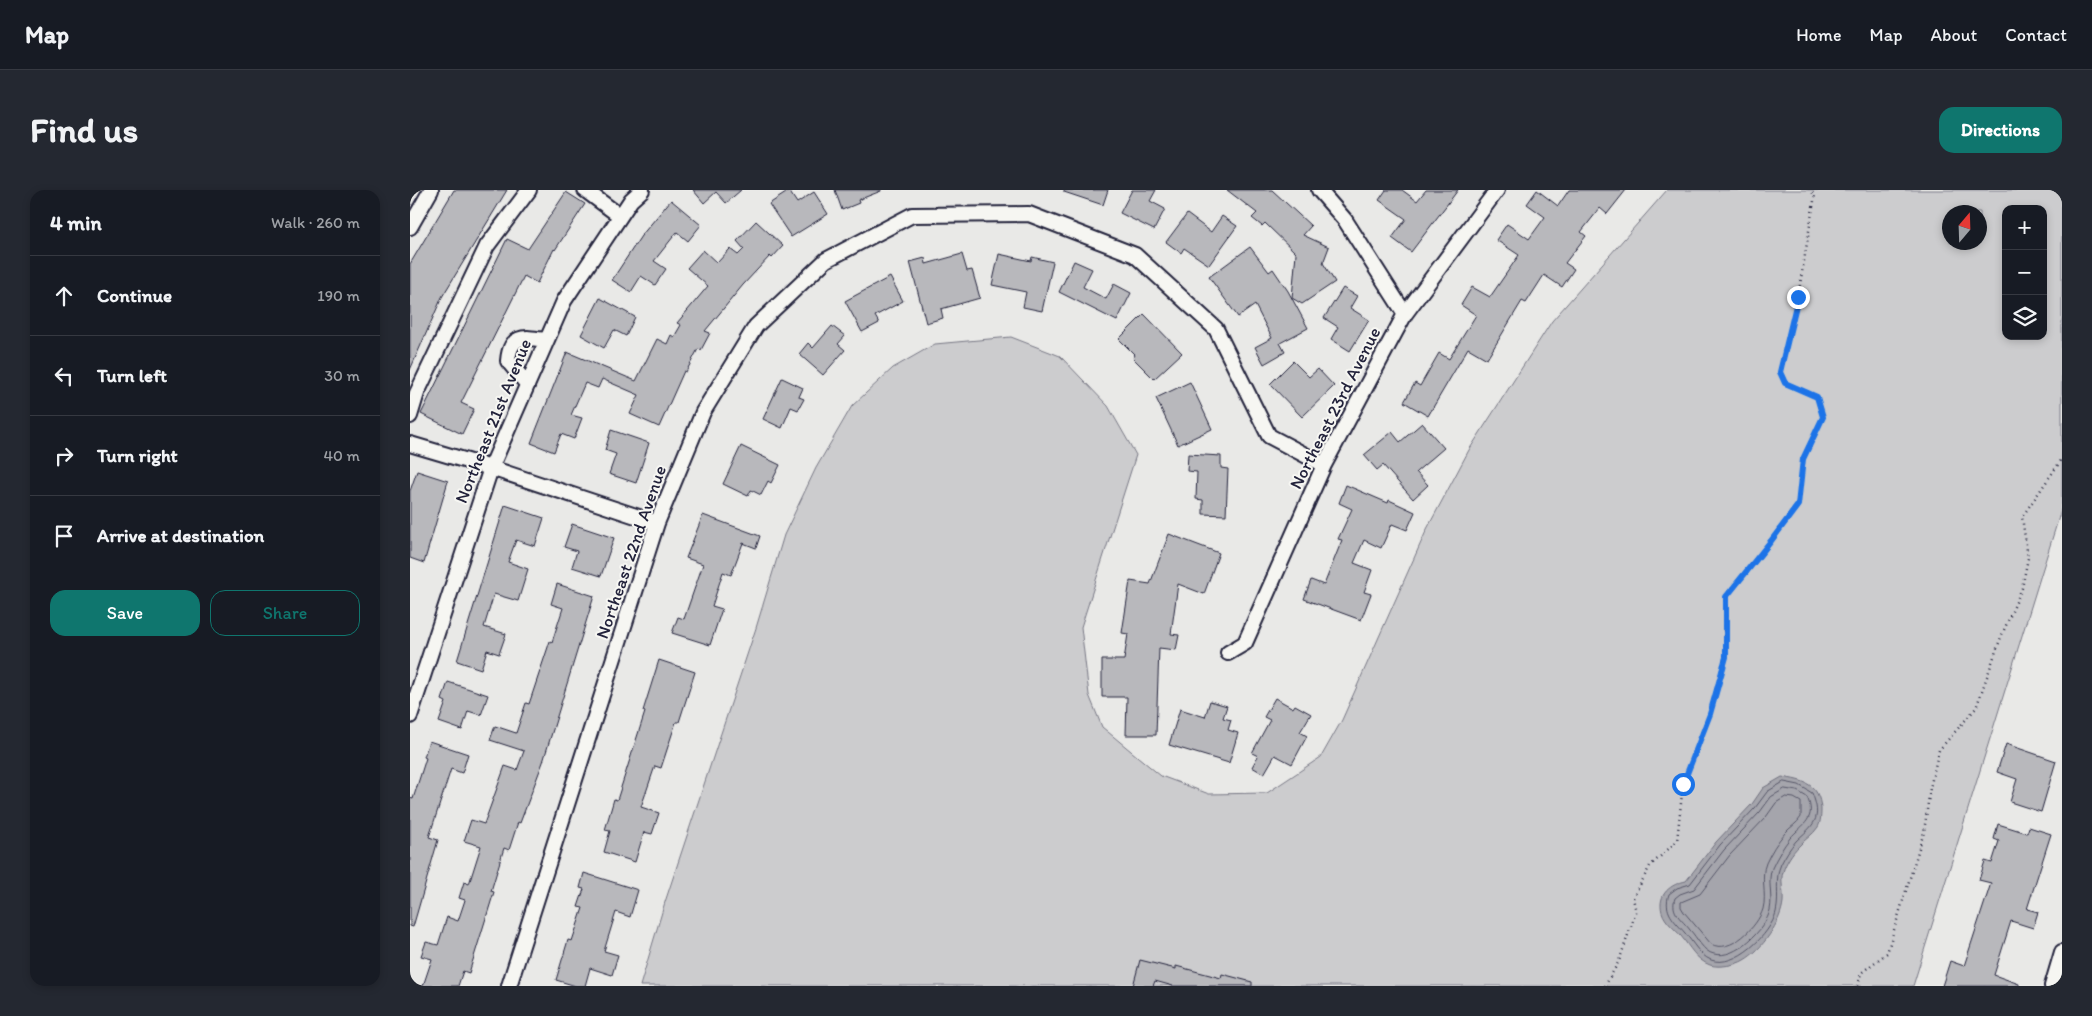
<!DOCTYPE html>
<html lang="en">
<head>
<meta charset="utf-8">
<style>
	:root { --surface:#171b24; --page:#242831; --text:#f1f3f6; --muted:#9ea1a6; --line:#363941; --accent:#0f766e }
	body { margin:0; font-family:Itim,sans-serif; background:var(--page); color:var(--text) }
	.controls { position:absolute; right:15px; top:15px; display:grid; overflow:hidden; border-radius:10px; box-shadow:0 2px 8px #0003 }
	.controls button { width:45px; height:45px; display:grid; place-items:center; padding:0; border:0; border-bottom:1px solid var(--line); background:var(--surface); color:var(--text); font:25px sans-serif }
	.compass { position:absolute; left:1532px; top:15px; width:45px; height:45px; border-radius:50%; background:var(--surface); box-shadow:0 2px 8px #0003; rotate:19deg }
	.stop { position:absolute; width:15px; height:15px; margin:-11px; border:4px solid #1a73e8; border-radius:50%; background:#fff }
	.stop.end { background:#1a73e8; border-color:#fff; box-shadow:0 1px 5px #0008 }
	.list { margin:0; padding:0; list-style:none }
	h2 { display:flex; justify-content:space-between; align-items:center; height:65px; margin:0; padding:0 20px; font-size:21px }
	h2 small { font-size:16px; font-weight:400; color:var(--muted) }
	.list li { display:grid; grid-template-columns:32px 1fr auto; gap:15px; align-items:center; box-sizing:border-box; height:80px; padding:0 20px; border-top:1px solid var(--line) }
	.list b { display:block; font-size:19px; white-space:nowrap }
	.list em { font-size:16px; font-style:normal; color:var(--muted) }
	.actions { display:flex; gap:10px; padding:15px 20px }
	.actions a { flex:1; padding:11px 0; border:1px solid var(--accent); border-radius:15px; text-align:center; font-size:18px; color:var(--accent) }
	.actions .main { background:var(--accent); color:#fff }
	.icon { flex:none; width:28px; height:28px; fill:none; stroke:currentColor; stroke-width:2; stroke-linecap:round; stroke-linejoin:round }
	.map { position:relative; flex:none; width:1652px; height:796px; overflow:hidden; border-radius:15px }
	header { display:flex; align-items:center; gap:30px; box-sizing:border-box; height:70px; padding:0 25px; background:var(--surface); border-bottom:1px solid var(--line) }
	header strong { font-size:24px }
	nav { display:flex; gap:28px; margin-inline-start:auto; font-size:18px }
	.intro { display:flex; align-items:center; justify-content:space-between; box-sizing:border-box; height:120px; padding:0 30px }
	h1 { margin:0; font-size:35px }
	.button { padding:12px 22px; border-radius:15px; background:var(--accent); color:#fff; font-size:18px; font-weight:700 }
	main { display:flex; gap:30px; padding:0 30px }
	aside { flex:1; background:var(--surface); border-radius:15px; box-shadow:0 2px 8px #0003 }
	.map>svg:first-child { display:block }
</style>
</head>
<body>
<header>
<strong>Map</strong>
<nav><a>Home</a><a>Map</a><a>About</a><a>Contact</a></nav>
</header>
<div class="intro"><h1>Find us</h1><a class="button">Directions</a></div>
<main>
<aside>
<h2>4 min<small>Walk · 260 m</small></h2>
<ul class="list">
<li><svg class="icon" aria-label="ahead" viewBox="0 0 24 24"><path d="M12 20V5M6 11l6-6 6 6"/></svg><div><b>Continue</b></div><em>190 m</em></li>
<li><svg class="icon" aria-label="left" viewBox="0 0 24 24"><path d="M17 20v-9H6M10 6l-5 5 5 5"/></svg><div><b>Turn left</b></div><em>30 m</em></li>
<li><svg class="icon" aria-label="right" viewBox="0 0 24 24"><path d="M7 20v-9h11M14 6l5 5-5 5"/></svg><div><b>Turn right</b></div><em>40 m</em></li>
<li><svg class="icon" aria-label="arrive" viewBox="0 0 24 24"><path d="M6 21V4h12l-3 4 3 4H6"/></svg><div><b>Arrive at destination</b></div></li>
</ul>
<div class="actions"><a class="main">Save</a><a>Share</a></div>
</aside>
<div class="map">
<svg width="1652" height="796" viewBox="0 0 1652 796">
	<rect width="100%" height="100%" fill="#e9e9e7"/>
	<filter id="ink" filterUnits="userSpaceOnUse"><feTurbulence type="fractalNoise" baseFrequency=".02" numOctaves="2"/><feDisplacementMap in="SourceGraphic" scale="10" xChannelSelector="R" yChannelSelector="G"/><feConvolveMatrix kernelMatrix="1 2 1 2 8 2 1 2 1" color-interpolation-filters="sRGB"/></filter>
	<g filter="url(#ink)">
		<!-- green -->
		<path fill="#ccccce" stroke="#777784" fill-rule="evenodd" d="M1257 0H1652V317L1503 796H230L255 712 346 438 374 345 406 278 442 216 483 178 525 154 601 147 650 166 698 216 726 265 671 437 679 505 692 537 751 586 799 604 857 603 911 567 932 530 1017 339 1059 260 1142 131ZM1596 19H1633V146H1596ZM1540 22H1570V52H1540Z"/>
		<!-- water -->
		<path fill="#a5a5ac" stroke="#71717f" d="M1372 587C1394 591 1409 593 1411 619 1411 624 1411 632 1408 637 1403 645 1395 649 1389 656 1382 663 1376 672 1373 682 1370 691 1374 702 1373 712 1371 732 1352 760 1334 770 1326 775 1309 778 1300 775 1286 770 1280 757 1271 746 1265 739 1255 732 1252 722 1247 704 1261 694 1276 691L1306 652 1342 614 1353 598Z"/>
		<g fill="none" stroke-linecap="round" stroke-linejoin="round">
			<!-- shore -->
			<path stroke="#565668" stroke-width="1" d="M1374 592 1389 595 1402 603C1413 630 1403 635 1386 651 1380 658 1375 666 1371 674 1364 689 1370 706 1366 722 1361 744 1325 779 1301 770 1289 765 1283 752 1275 743 1264 730 1253 722 1259 704L1267 698 1280 694 1310 655 1345 618 1357 602Z
				M1375 599 1387 601 1397 607C1407 629 1393 634 1380 648 1373 657 1367 667 1362 678 1357 691 1363 706 1360 720 1356 739 1325 770 1304 764 1293 762 1287 747 1280 740 1272 729 1260 723 1265 708L1270 704 1284 699 1314 660 1350 622 1361 607Z
				M1376 607 1384 608 1391 612V627C1387 634 1380 637 1375 643 1367 652 1361 662 1356 673 1350 687 1357 704 1353 719 1348 736 1320 765 1301 754L1274 722 1271 717V712L1290 704 1320 665 1356 627 1366 613Z"/>
		</g>
		<!-- building -->
		<path fill="#b8b8bc" stroke="#22223b" d="M44 0H97L32 107 0 180V74Z
			M283 0H331L316 13 306 2 294 13Z
			M425 0H471V1L448 10 449 13 432 20Z
			M654 0H698L693 15 654 2Z
			M722 0H746L740 11 755 19 744 40 710 23Z
			M817 0H862L901 36 893 45 919 57 913 73 925 92 892 114 882 108 886 63 855 33 852 36 842 28 847 23Z
			M976 0H992L1007 11 1016 0H1048L1001 62 982 48 996 29 969 10Z
			M1127 0 1148 16 1159 0H1216L1197 24 1190 18 1171 42 1176 46 1155 73 1164 79 1152 97 1134 85 1116 113 1112 111 1077 169 1058 158 1018 226 994 212 1005 193 1010 196 1029 163 1039 169 1066 125 1051 115 1062 97 1080 107 1109 65 1086 50 1097 34 1119 49 1135 27 1117 14Z
			M379 1 387 13 404 2 418 24 381 47 359 14Z
			M156 2 175 14 145 60 144 59 127 93 114 86 51 213 64 219 52 244 11 224 97 49 118 59Z
			M261 10 291 35 278 51 267 42 244 71 256 79 245 95 231 86 221 102 202 90 231 46Z
			M777 24 801 42 812 26 827 36 799 75 774 58 771 63 756 52Z
			M346 31 373 56 362 68 360 66 333 95 295 141 300 143 291 160 288 159 276 182 274 181 249 237 220 224 229 205 192 189 188 198 175 193 161 225 172 228 164 249 151 244 144 262 121 253 157 162 226 191 247 149 257 154 261 145 264 147 271 135 267 133 298 96 277 78 293 60 307 73 320 59 328 65 334 59 327 51Z
			M840 57 859 82 863 79 878 101 898 138 870 153 875 162 854 174 845 157 862 148 845 115 828 127 799 87Z
			M552 64 557 81 562 80 570 108 531 119 533 128 516 133 500 72 515 68 516 74Z
			M589 64 621 71 622 67 643 72 632 121 613 117 616 102 582 95Z
			M664 71 682 79 673 97 696 109 704 94 721 103 707 131 649 102Z
			M480 87 493 111 465 126 469 133 452 142 435 111Z
			M933 98 947 106 940 118 959 130 940 161 921 149 928 137 914 128Z
			M190 108 225 127 216 146 204 140 194 158 171 145Z
			M734 124 772 163 744 189 723 168 725 165 709 149Z
			M422 136 435 146 428 154 435 160 413 185 389 164 398 153 403 158Z
			M883 171 899 187 908 179 924 196 892 227 860 194Z
			M372 188 393 198 389 207 394 209 388 220 381 217 372 238 353 229Z
			M780 192 802 239 768 255 746 208Z
			M1012 233 1034 258 1006 282 1018 295 1003 309 973 275 967 280 954 265 982 242 990 252Z
			M201 240 239 253 226 293 199 284 206 264 195 260Z
			M331 256 370 275 361 293 358 291 351 305 341 300 338 306 313 294Z
			M778 264 811 266V278L818 279 816 325 793 324V310L786 309 787 282 777 281Z
			M7 281 38 291 14 373 0 368V301Z
			M936 295 978 313 979 310 1005 322 997 340 982 334 971 358 954 350 944 373 962 380 954 402 961 404 951 430 894 409 901 390 914 395 932 350 928 349 942 319 929 313Z
			M95 315 134 328 125 356 106 350 98 372 118 379 108 411 84 404 74 437 96 444 89 464 77 460 71 479 47 471Z
			M293 325 350 346 346 358 333 353 321 385 313 382 302 416 312 419 300 455 262 443 268 427 274 429 293 374 276 368Z
			M162 334 204 348 191 386 162 377 167 361 154 357Z
			M759 344 809 363 794 404 768 394 761 444 769 445 766 460 749 458 746 545H716L717 507H692V470H714L718 444 712 443 720 391 740 394Z
			M147 394 184 406 133 572 110 633 108 632 99 660 94 658 81 701 84 702 59 783 53 781 48 796H13L22 769 11 766 16 752 28 755 37 727 48 731 55 710 49 708 54 692 59 694 71 656 54 651 61 630 74 634 95 576 107 580 114 561 80 550 85 536 106 543 116 513 119 514 140 451 142 452 153 418 141 414Z
			M249 470 285 482 269 532H266L251 578 245 576 231 617 249 623 242 644 234 642 225 672 194 662 200 641 195 640 204 609 207 610 235 522 233 521Z
			M38 492 78 505 71 525 58 521 52 540 29 532 36 512 32 510Z
			M865 508 883 518 885 515 901 524 890 542 897 546 882 574 865 565 854 584 842 577 848 566 842 563 860 530 854 527Z
			M800 511 817 516 813 528 821 530 818 540 828 543 819 573 759 555 770 519 795 527Z
			M19 551 58 564 52 583 41 579 19 647 28 650 3 737 0 736V608L3 609 16 568 14 567Z
			M1596 554 1646 571 1631 622 1600 612 1607 589 1587 582Z
			M1588 634 1617 643 1619 637 1641 644 1617 719 1628 722 1623 738 1601 731 1584 785 1609 794V796H1532L1540 771 1554 776 1581 693 1569 690 1575 671 1582 673 1589 651 1584 649Z
			M174 683 228 700 220 727 206 722 194 761 208 765 202 785 180 778 175 796H166L146 790 158 750 162 751 173 718 168 717 174 699 170 698Z
			M730 770 766 779V776L811 788 812 784 842 792V796H763L745 791 743 796H723Z"/>
		<g fill="none" stroke-linecap="round" stroke-linejoin="round">
			<defs>
				<path id="minor" d="M175 0 210 26
					M909 0 935 30 995 124
					M0 37 21 0
					M117 194 98 171C100 144 114 147 136 150
					M0 226 7 203 77 56 119 0
					M0 254 81 278 247 333
					M818 463 835 453 914 275 995 124 1087 0
					M0 526 81 278 154 111 221 10 232 0
					M99 796 247 333 293 222 346 136 416 70 502 25 619 24 725 65 806 139 859 246 914 275
					M1642 796 1652 762"/>
			</defs>
			<!-- minor casing -->
			<use href="#minor" stroke="#22223b" stroke-width="18"/>
			<!-- path -->
			<path stroke="#22223b" stroke-width="2.5" stroke-dasharray="1 4" stroke-linecap="butt" d="M1195 796 1209 771 1226 722 1223 708 1240 676 1267 651 1273 594 1300 524 1315 467 1316 407 1361 351 1388 315 1393 269 1413 227 1407 207 1375 193 1370 182 1388 107 1405 5 1400 0
				M1448 796 1451 783 1477 763 1514 642 1520 598 1529 560 1566 518 1591 447 1612 398 1618 368 1612 327 1652 269"/>
			<!-- minor -->
			<use href="#minor" stroke="#f6f6f2" stroke-width="14"/>
		</g>
	</g>
	<g fill="none" stroke-linecap="round" stroke-linejoin="round" filter="url(#ink)">
		<!-- route -->
		<path stroke="#1a73e8" stroke-width="6" d="M1273 594 1300 524 1316 467V407L1361 351 1388 315 1393 269 1413 227 1407 207 1375 193 1370 182 1388 107"/>
	</g>
	<g text-anchor="middle" dominant-baseline="central" stroke-width="4" stroke-linejoin="round" paint-order="stroke">
		<!-- street labels -->
		<g font-size="18" fill="#22223b" stroke="#f6f6f2">
			<text transform="translate(925 218) rotate(-63)">Northeast 23rd Avenue</text>
			<text transform="translate(83 231) rotate(-68)">Northeast 21st Avenue</text>
			<text transform="translate(221 362) rotate(-71)">Northeast 22nd Avenue</text>
		</g>
	</g>
</svg>
<div class="controls">
<button>+</button>
<button>−</button>
<button><svg class="icon" aria-label="layers" viewBox="0 0 24 24"><path d="M12 4l9 5-9 5-9-5zM3 14l9 5 9-5"/></svg></button>
</div>
<svg class="compass" viewBox="-18 -18 36 36"><path d="M0-13l5 13h-10z" fill="#e53935"/><path d="M0 13l5-13h-10z" fill="#9ea1a6"/></svg>
<div class="stop" style="left:1273px;top:594px"></div>
<div class="stop end" style="left:1388px;top:107px"></div>
</div>
</main>
</body>
</html>
